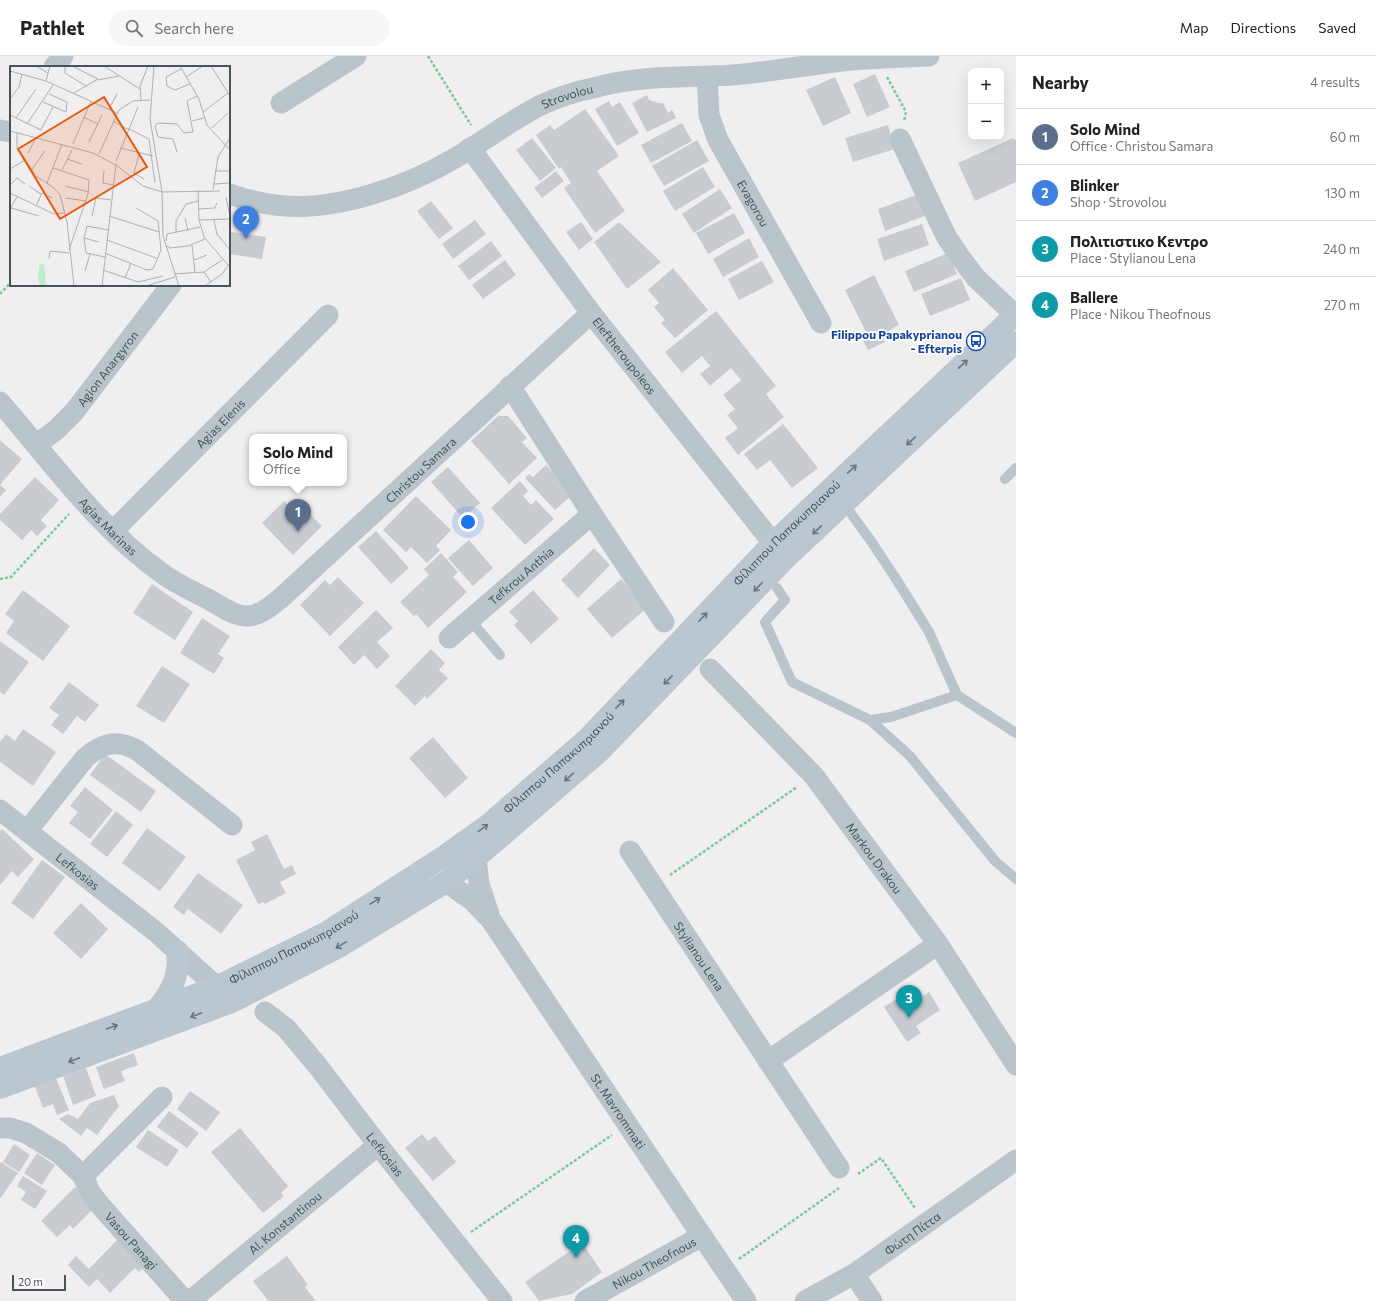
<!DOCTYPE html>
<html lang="en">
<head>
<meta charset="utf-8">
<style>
	:root { --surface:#fff; --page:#f6f6f6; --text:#222; --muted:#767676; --line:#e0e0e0; --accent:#7c3aed }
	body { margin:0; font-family:Commissioner,sans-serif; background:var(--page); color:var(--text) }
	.controls { position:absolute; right:12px; top:12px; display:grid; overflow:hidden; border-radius:8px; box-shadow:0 4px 16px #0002 }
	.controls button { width:36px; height:36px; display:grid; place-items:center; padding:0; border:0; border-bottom:1px solid var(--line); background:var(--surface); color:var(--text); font:20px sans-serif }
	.scale { position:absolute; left:12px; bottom:10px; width:54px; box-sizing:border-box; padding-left:4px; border:2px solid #47545b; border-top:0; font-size:11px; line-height:14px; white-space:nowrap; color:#47545b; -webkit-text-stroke:3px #fff; paint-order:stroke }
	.you { position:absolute; left:468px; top:466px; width:14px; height:14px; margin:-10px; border:3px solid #fff; border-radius:50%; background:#1a73e8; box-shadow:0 0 0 6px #1a73e833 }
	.badge { display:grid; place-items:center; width:26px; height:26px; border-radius:50%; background:var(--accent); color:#fff; font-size:13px; font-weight:700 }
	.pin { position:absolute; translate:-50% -33px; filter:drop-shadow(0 1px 2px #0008) }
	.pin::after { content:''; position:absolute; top:21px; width:14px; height:12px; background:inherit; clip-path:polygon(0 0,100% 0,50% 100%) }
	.popup { position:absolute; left:249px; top:378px; width:98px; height:52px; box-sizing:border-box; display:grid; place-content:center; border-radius:8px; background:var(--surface); filter:drop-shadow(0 1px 3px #0005); font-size:13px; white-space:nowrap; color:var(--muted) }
	.popup b { font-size:15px; color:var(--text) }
	.popup::after { content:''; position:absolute; left:50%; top:100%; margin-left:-8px; border:8px solid transparent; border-top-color:var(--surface) }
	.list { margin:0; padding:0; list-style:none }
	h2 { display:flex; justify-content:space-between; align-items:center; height:52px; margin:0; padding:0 16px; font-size:17px }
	h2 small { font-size:13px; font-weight:400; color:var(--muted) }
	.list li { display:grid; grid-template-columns:26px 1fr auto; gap:12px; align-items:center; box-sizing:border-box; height:56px; padding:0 16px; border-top:1px solid var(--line) }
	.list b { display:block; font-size:15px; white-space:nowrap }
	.list p { margin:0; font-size:13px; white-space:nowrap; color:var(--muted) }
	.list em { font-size:13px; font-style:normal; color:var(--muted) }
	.icon { flex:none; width:22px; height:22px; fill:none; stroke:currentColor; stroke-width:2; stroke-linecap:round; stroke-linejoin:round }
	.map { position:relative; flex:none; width:1016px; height:1245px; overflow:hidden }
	header { display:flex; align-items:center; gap:24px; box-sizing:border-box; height:56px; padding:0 20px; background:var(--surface); border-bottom:1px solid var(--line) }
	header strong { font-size:19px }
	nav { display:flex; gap:22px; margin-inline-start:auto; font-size:14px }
	.search { width:280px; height:36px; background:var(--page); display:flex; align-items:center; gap:10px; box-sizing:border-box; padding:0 14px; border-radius:16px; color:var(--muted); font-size:15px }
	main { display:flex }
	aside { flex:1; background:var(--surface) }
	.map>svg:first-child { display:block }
</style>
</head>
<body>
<header>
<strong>Pathlet</strong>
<div class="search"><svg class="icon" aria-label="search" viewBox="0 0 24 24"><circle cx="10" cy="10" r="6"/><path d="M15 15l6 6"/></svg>Search here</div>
<nav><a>Map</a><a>Directions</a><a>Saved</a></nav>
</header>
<main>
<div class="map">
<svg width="1016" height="1245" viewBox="0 0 1016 1245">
	<rect width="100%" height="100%" fill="#f1eeef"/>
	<!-- building -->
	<path fill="#c8ccd1" d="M875 18 890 51 867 61 853 28Z
		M835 21 851 57 823 70 806 34Z
		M647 39 649 44 659 47H663L668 57 672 54 676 62 647 76 632 47Z
		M609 45 612 51 620 46 639 77 617 90 595 53Z
		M585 53 619 100 597 115 625 155 595 177 564 132 571 127 561 111 559 113 536 79 550 69 554 74Z
		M682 67 692 85 651 107 641 89Z
		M888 69 895 93 853 106 845 82Z
		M532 82 556 112 540 125 516 94Z
		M1013 82 1014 84 1016 83V126L975 145 958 107Z
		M697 84 709 105 664 130 652 110Z
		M703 111 715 131 675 155 663 135Z
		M556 115 564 125 542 142 534 132Z
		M720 133 732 152 694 177 682 158Z
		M919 138 927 159 885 175 878 153Z
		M431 145 453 172 439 183 417 155Z
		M734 157 745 177 708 198 696 177Z
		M475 164 486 178 453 203 442 188Z
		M581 166 593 183 579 194 566 176Z
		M619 166 661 206 627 233 594 186Z
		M922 168 929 189 884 205 877 183Z
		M229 175 232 176 266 181 262 203 229 198Z
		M749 182 759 201 723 221 713 203Z
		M491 185 502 200 469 224 458 210Z
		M948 197 957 218 914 236 905 215Z
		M505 204 516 219 483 243 472 229Z
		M762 205 774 226 739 244 728 223Z
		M673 212 708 254 675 282 661 267 665 264 654 251 659 247 648 234Z
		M874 219 899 269 881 279 885 286 868 294 860 279 866 276 845 234Z
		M961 222 970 244 930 260 921 238Z
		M716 255 776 330 766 338 784 361 738 399 725 382 738 372 727 359 735 353 723 339 741 324 731 312 710 330 700 318 710 310 702 300 682 317 665 296Z
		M498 360H508L527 382 522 386 537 402 509 428 471 385Z
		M783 368 818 412 792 432 770 404 757 414 744 398Z
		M0 384 22 403 0 429Z
		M546 409 573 438 555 454 525 422 529 418 533 421Z
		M448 411 480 447 463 462 431 426Z
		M35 421 59 444 41 464 47 470 37 480 31 474 22 484 0 464V458Z
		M520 425 528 435 523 440 531 449 536 444 554 463 525 489 491 452Z
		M0 429 6 434 0 441Z
		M416 440 451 474 436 490 440 494 427 507 411 491 406 496 383 474Z
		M284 445 294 456 301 449 322 470 293 499 262 467Z
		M376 475 409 512 391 528 358 491Z
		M469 484 493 512 473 530 448 502Z
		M594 492 610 509 578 542 561 524Z
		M441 497 458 516 453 521 467 536 428 572 416 558 414 560 400 546 429 519 424 513Z
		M338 521 364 547 330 580 300 549 325 524 330 529Z
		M621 523 647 552 612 582 587 553Z
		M152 528 193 556 175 584 133 557Z
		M23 534 70 570 43 605 6 577 14 565 5 558Z
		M533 534 559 563 531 588 514 569 518 565 509 556Z
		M376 554 393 572 377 586 390 600 377 613 364 599 354 609 338 591Z
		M202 562 230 580 218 598 224 602 214 618 180 597Z
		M0 585 29 606 4 639 0 636Z
		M431 593 445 607 439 614 448 622 427 643 425 640 415 650 395 630Z
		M162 610 190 628 164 667 136 650Z
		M69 626 99 649 85 666 77 660 63 678 51 669 59 659 49 652Z
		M23 673 56 696 33 730 0 706V686L6 678 15 685Z
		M433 681 468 722 445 742 409 702Z
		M105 698 156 735 141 756 90 719Z
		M85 731 113 754 90 783 69 767 78 756 70 750Z
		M116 755 133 769 107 801 90 788Z
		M147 772 186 801 160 835 122 807Z
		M2 773 34 803 18 821 12 815 0 829V775Z
		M267 778 284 813 292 809 296 818 280 826 286 837 265 848 264 846 258 848 236 804 255 794 251 786Z
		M42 804 65 821 33 863 11 847Z
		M198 817 243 849 221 878 188 853 184 859 173 851Z
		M81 847 108 873 81 903 53 877Z
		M929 936 940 954 916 970 921 977 907 986 884 951 896 943 903 954Z
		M134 997 138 1009 121 1015 125 1025 104 1033 96 1011Z
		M86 1012 96 1040 73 1049 63 1020Z
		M55 1020 69 1054 57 1059 53 1048 43 1052 34 1028Z
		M190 1035 220 1056 206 1075 177 1053Z
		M114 1039 119 1050 97 1079 87 1072 81 1080 59 1063 68 1058 78 1063 90 1047Z
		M169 1055 199 1077 187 1092 157 1071Z
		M240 1072 288 1130 281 1137 284 1140 263 1157 211 1096Z
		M148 1074 179 1094 167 1111 136 1091Z
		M422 1078 428 1085 435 1080 456 1106 433 1125 405 1092Z
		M14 1088 30 1099 19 1116 3 1106Z
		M37 1097 55 1109 42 1129 24 1117Z
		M1 1106 18 1117 0 1143V1108Z
		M23 1120 47 1135 35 1153 21 1144 26 1136 17 1130Z
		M75 1131 95 1151 73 1173 70 1169 57 1181 41 1165Z
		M119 1182 145 1209 139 1216 135 1212 110 1237 97 1223 89 1231 68 1209 76 1200 89 1213Z
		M582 1187 602 1216 572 1238 539 1245 525 1226Z
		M287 1200 308 1229 305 1231 316 1245H268L253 1225Z"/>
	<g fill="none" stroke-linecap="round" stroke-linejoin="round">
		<!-- path -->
		<path stroke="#77ca99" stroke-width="2.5" stroke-dasharray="3 2" stroke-linecap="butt" d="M428 0 471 69
			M887 21 906 56 904 65
			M0 238 11 226
			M0 523 11 521 69 458
			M670 819 797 731
			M858 1118 881 1102 915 1152
			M471 1176 612 1079
			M739 1203 839 1132"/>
		<!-- lane -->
		<path stroke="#bac4cb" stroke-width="10" d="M1005 423 1016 412
			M844 448 871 485 898 526 929 576 957 639 1016 677
			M777 532 785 544 765 566 792 626 870 664 891 661 957 639
			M470 564 500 599
			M870 664 910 700 995 805 1016 823"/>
		<!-- street -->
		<g stroke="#bac4cb" stroke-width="21">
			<path d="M54 11 63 0"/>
			<path id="s1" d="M707 20 709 59 718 84 821 267"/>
			<path d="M281 47 356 0"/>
			<path d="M0 74 11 76"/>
			<path d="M900 83 946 180 960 201 976 222 1015 259"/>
			<path id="s2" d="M470 92 591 257 784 501"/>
			<path id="s3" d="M229 138C247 144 267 149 286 150 341 154 410 129 457 101 485 84 512 64 541 49 558 41 578 35 597 31 640 19 687 22 732 19 772 16 812 8 852 4 877 2 903 1 929 0"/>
			<path d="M510 330 592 458 664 566"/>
			<path id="s4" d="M0 346C51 405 98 472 163 518 176 528 193 535 208 543 219 549 233 560 246 560 260 560 271 550 281 542L591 257"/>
			<path id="s5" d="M37 388 56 374 74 356 171 229"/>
			<path id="s6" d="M113 475 328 259"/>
			<path id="s7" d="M449 582 592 458"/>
			<path id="s8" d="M710 613 814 720 938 888 1016 1009"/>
			<path id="s9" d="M0 754 156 876 228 941"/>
			<path d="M27 775 85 702C102 687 117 683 137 694L232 769"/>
			<path id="s10" d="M630 795 839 1112"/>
			<path d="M476 802 479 828 489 858"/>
			<path id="s11" d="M446 826 472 844 491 864 702 1180 746 1245"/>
			<path id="s12" d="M265 956 286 972 317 1009 378 1089 502 1245"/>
			<path d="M768 1005 938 888"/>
			<path id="s13" d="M0 1072H10L26 1077 59 1097 83 1120 90 1136 99 1148 185 1245"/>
			<path d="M83 1120 162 1041"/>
			<path d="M854 1218 872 1245"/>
			<path id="s14" d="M190 1245 378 1089"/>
			<path id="s15" d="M585 1245 702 1180"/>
			<path id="s16" d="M805 1245 854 1218 1016 1104"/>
		</g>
		<!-- secondary -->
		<g stroke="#bbc7d0" stroke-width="22">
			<path d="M156 954C172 935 180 920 177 895"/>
			<path id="s17" d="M0 1012 216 931 327 876 446 799 488 769 587 683 773 487 1016 258"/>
			<path d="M0 1032 232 946 337 892 446 826 476 802 599 696 785 503 1016 286"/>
		</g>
	</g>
	<!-- one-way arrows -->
	<defs><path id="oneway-shaft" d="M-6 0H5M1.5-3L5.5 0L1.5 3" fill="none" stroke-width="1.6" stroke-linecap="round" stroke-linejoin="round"/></defs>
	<g stroke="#6a767e">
		<use href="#oneway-shaft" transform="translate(963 308) rotate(-43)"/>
		<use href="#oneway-shaft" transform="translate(911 385) rotate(137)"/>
		<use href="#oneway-shaft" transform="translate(852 413) rotate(-43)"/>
		<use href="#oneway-shaft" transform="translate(817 474) rotate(137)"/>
		<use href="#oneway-shaft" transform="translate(758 531) rotate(134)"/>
		<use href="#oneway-shaft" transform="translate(703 561) rotate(-46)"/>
		<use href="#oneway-shaft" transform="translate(668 624) rotate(134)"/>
		<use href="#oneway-shaft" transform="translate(620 648) rotate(-46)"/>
		<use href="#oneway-shaft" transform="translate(569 721) rotate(139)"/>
		<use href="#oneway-shaft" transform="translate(483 772) rotate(-36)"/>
		<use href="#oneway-shaft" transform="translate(375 845) rotate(-32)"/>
		<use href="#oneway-shaft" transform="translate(341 889) rotate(149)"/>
		<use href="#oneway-shaft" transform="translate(196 959) rotate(160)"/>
		<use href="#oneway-shaft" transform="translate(112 971) rotate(-20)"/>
		<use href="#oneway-shaft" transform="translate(74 1004) rotate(159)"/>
	</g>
	<!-- icons -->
	<defs>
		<symbol id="bus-ring" viewBox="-11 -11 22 22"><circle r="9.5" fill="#fff" stroke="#1a4fb4" stroke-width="1.5"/><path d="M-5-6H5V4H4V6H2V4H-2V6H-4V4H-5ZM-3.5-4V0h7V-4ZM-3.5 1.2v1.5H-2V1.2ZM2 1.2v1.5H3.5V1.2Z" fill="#1a4fb4"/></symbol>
	</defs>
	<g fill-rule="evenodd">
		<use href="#bus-ring" x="965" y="274" width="22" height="22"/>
	</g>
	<g text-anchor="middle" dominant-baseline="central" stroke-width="3.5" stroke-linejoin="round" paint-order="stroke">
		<!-- street labels -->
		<g font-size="12" fill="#47545b" stroke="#fff">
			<text stroke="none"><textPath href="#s3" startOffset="365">Strovolou</textPath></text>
			<text stroke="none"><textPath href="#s1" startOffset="138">Evagorou</textPath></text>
			<text stroke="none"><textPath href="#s2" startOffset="259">Eleftheroupoleos</textPath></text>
			<text stroke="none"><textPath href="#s5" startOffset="104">Agion Anargyron</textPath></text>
			<text stroke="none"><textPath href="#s6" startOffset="152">Agias Elenis</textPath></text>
			<text stroke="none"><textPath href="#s4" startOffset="561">Christou Samara</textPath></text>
			<text stroke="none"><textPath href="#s4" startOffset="165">Agias Marinas</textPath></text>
			<text stroke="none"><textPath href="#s17" startOffset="966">Φίλιππου Παπακυπριανού</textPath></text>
			<text stroke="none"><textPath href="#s7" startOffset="95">Tefkrou Anthia</textPath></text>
			<text stroke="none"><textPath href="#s17" startOffset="642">Φίλιππου Παπακυπριανού</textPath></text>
			<text stroke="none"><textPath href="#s8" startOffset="251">Markou Drakou</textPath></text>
			<text stroke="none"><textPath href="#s9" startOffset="99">Lefkosias</textPath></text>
			<text stroke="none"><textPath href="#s17" startOffset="318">Φίλιππου Παπακυπριανού</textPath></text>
			<text stroke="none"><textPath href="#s10" startOffset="126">Stylianou Lena</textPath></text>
			<text stroke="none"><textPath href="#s11" startOffset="289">St. Mavrommati</textPath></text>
			<text stroke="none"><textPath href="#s12" startOffset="187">Lefkosias</textPath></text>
			<text stroke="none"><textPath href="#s14" startOffset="123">Al. Konstantinou</textPath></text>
			<text stroke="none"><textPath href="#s16" startOffset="127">Φώτη Πίττα</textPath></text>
			<text stroke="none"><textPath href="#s13" startOffset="180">Vasou Panagi</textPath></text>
			<text stroke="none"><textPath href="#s15" startOffset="79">Nikou Theofnous</textPath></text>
		</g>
		<!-- transit labels -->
		<g font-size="12" font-weight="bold" fill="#164399" stroke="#fff" text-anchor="end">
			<text x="962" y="278">Filippou Papakyprianou<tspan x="962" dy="14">- Efterpis</tspan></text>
		</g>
	</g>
	<!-- overview -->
	<g transform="translate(10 10)">
		<rect width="220" height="220" fill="#f1eeef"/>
		<path d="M34 198 36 218H42L26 220 30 218 28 214 29 199Z" fill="#beedcc"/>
		<path fill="none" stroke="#adb0b4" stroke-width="1" d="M26 0 38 7M55 0V7L76 20M62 0 88 13 64 27M94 0 130 23M144 0 140 53 152 126 153 170 169 220M170 0 189 33 197 59 220 84M201 0 220 30M171 3 156 11 157 20 165 24 180 18M0 5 36 15 107 47M176 11 193 0M88 14 109 10M36 15 40 0M0 33 9 21 12 8M131 34 130 20 138 0M33 36 56 46 57 36 39 28M99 43 107 28M193 46 218 27M0 49 31 64 43 41M73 51 88 58M6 52 26 23M103 55 117 63M182 55 194 52M17 58 43 19M117 62 139 73 145 117M202 62 218 47M0 65 83 87 106 99 133 120 152 126M7 67V81L14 92 27 111 43 121 50 129 57 156 64 220M79 76 92 49M63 78 81 35M110 82 143 90M167 86 163 73 148 71 145 60 148 57 167 58 174 67 183 66 177 35 187 30M18 87 26 72M89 88 109 44 123 35 140 34M129 88 124 107 134 113M57 93 72 98M106 95 128 41M43 102 79 114 78 128 59 184M0 103 15 94M22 103 35 85M52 104 62 84M94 105 93 117 103 119M205 105H220M37 117 52 78M204 118 220 117M0 119 7 112 15 118M19 120 31 128M55 120 79 126M203 123 208 91 220 72M188 124 189 154 194 171 218 199M152 126 210 125M0 127 44 148 54 147M216 131 220 150M56 132 76 135M26 140 32 127 42 132M1 142 29 150M0 143 7 131M188 143 205 142 207 137M82 150 86 132 101 134M99 150 149 166M175 152 178 165M189 154 220 153M204 154 207 168 220 184M166 167V155L176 138 188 135M74 172 89 176M97 174 146 192M156 175 157 168 190 161M182 179 185 207M157 180 160 182 178 180 195 173M95 187 137 204 143 203 151 184 148 155 126 142M95 191 76 187 74 172 77 160 98 164M39 193 40 185 59 187M184 194 197 189M93 204 128 216 153 210M75 205 80 188M194 206 201 216M164 208 194 206 212 194M115 212 121 197M42 220H81M92 220 106 98M136 220 165 211M195 220 212 208 220 197"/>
		<path fill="#e8590c" fill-opacity="0.15" stroke="#e8590c" stroke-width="2" d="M94 31 137 101 50 153 8 83Z"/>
		<rect width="220" height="220" fill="none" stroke="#47545b" stroke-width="2"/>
	</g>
</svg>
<div class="controls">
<button>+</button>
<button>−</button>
</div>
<div class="scale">20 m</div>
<div class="you"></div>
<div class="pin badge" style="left:298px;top:476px;background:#5c6f8a">1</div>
<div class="popup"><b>Solo Mind</b>Office</div>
<div class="pin badge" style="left:246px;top:183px;background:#3f7fe0">2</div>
<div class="pin badge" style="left:909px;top:962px;background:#0f9aa8">3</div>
<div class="pin badge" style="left:576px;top:1202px;background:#0f9aa8">4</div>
</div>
<aside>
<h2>Nearby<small>4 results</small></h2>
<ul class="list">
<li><span class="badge" style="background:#5c6f8a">1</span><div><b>Solo Mind</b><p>Office · Christou Samara</p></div><em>60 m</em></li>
<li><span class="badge" style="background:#3f7fe0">2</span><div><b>Blinker</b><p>Shop · Strovolou</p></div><em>130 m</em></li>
<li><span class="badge" style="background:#0f9aa8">3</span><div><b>Πολιτιστικο Κεντρο</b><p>Place · Stylianou Lena</p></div><em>240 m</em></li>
<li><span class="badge" style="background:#0f9aa8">4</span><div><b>Ballere</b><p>Place · Nikou Theofnous</p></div><em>270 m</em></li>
</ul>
</aside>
</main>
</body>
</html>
